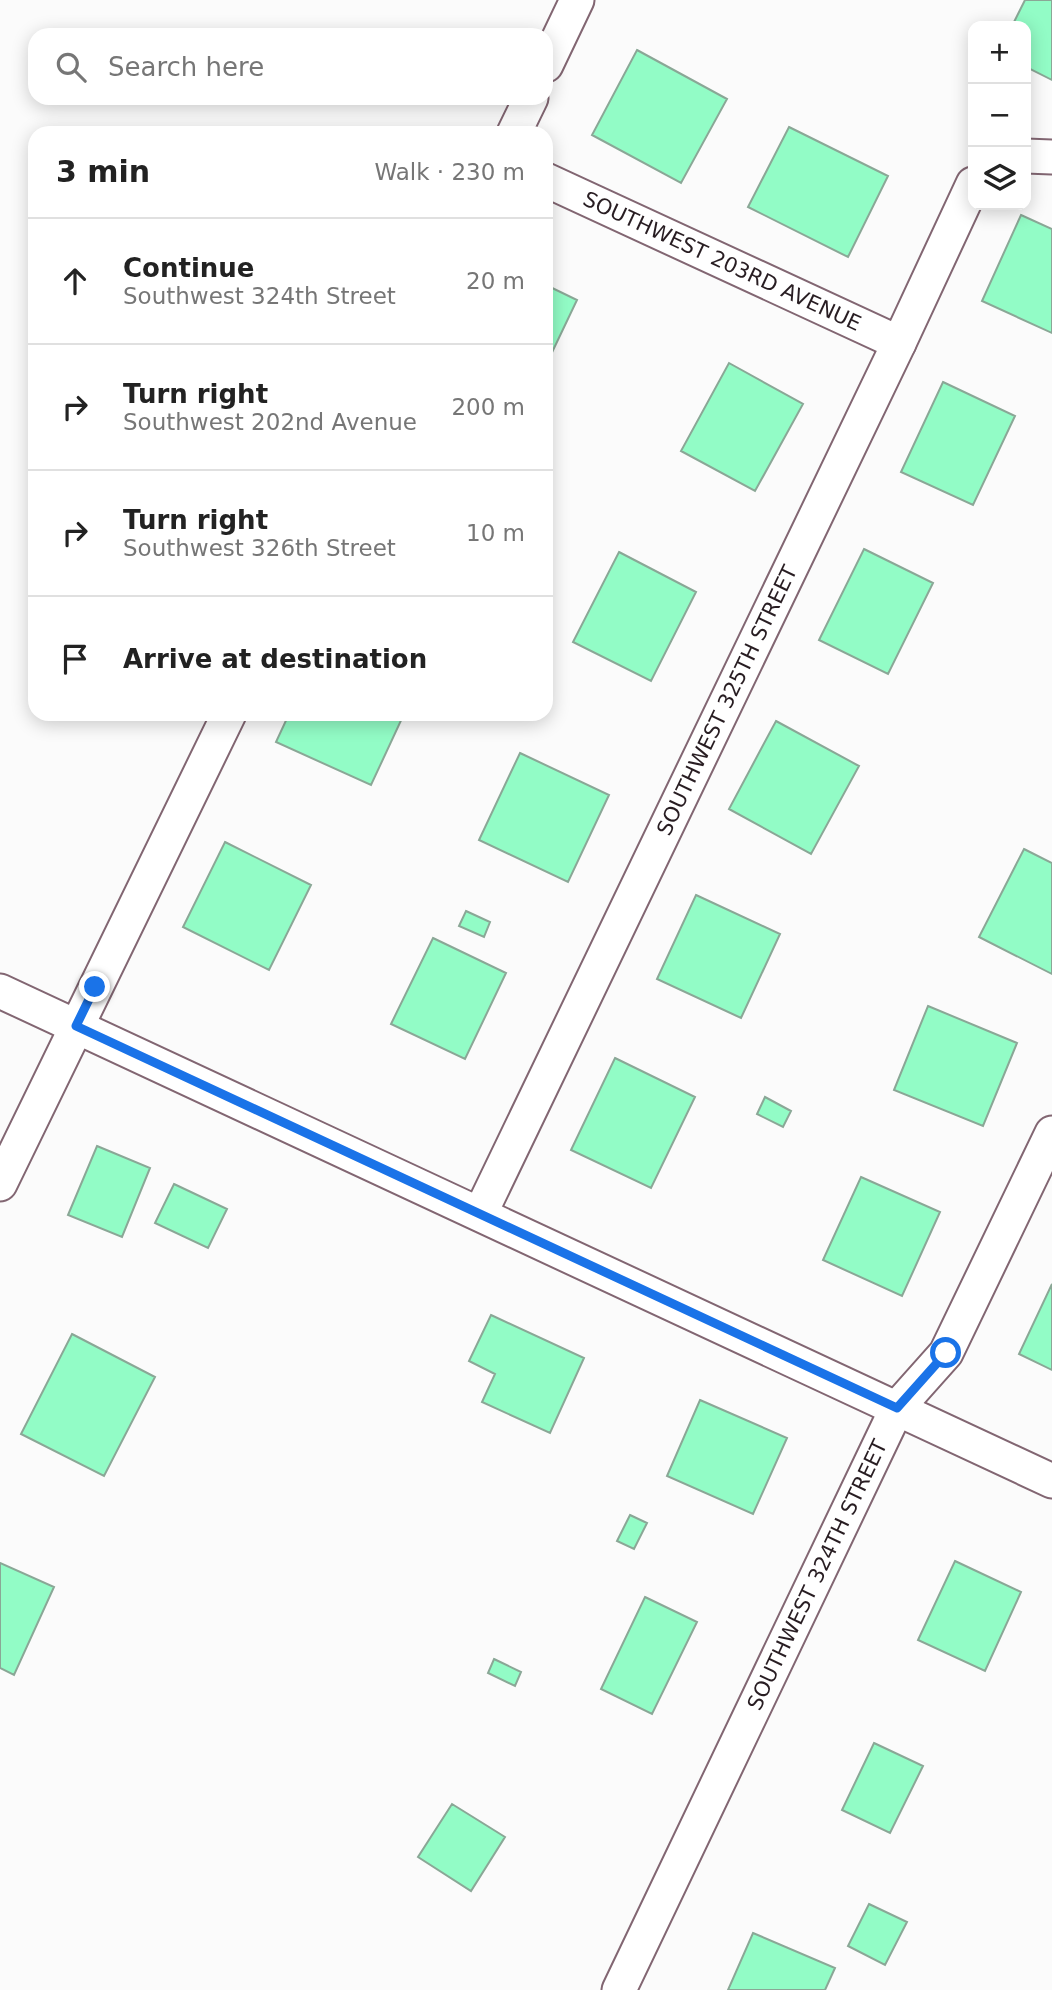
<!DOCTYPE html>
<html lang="en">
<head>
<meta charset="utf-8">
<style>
	:root { --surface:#fff; --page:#f2f2f2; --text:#222; --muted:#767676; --line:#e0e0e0 }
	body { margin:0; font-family:"DejaVu Sans",sans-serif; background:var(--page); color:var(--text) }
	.controls { position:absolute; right:21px; top:21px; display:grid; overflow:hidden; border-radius:14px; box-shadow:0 4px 18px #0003 }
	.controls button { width:63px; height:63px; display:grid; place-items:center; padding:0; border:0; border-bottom:2px solid var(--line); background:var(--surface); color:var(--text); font:35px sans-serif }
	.stop { position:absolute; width:21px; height:21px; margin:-16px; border:5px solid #1a73e8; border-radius:50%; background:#fff }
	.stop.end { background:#1a73e8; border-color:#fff; box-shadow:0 2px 7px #0008 }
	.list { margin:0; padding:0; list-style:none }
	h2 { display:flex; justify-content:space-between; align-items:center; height:91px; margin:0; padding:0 28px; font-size:30px }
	h2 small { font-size:23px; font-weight:400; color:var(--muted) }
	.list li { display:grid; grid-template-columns:46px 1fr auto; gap:21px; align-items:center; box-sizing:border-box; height:126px; padding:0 28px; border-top:2px solid var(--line) }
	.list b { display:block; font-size:26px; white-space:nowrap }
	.list p { margin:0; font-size:23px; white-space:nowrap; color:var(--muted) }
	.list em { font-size:23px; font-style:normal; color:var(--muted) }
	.icon { flex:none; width:38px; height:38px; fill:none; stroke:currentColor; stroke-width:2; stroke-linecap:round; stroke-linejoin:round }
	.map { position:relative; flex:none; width:1052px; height:1990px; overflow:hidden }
	.search { position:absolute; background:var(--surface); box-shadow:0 4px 18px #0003; left:28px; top:28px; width:525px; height:77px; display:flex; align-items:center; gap:18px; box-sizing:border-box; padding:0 24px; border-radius:21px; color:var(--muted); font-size:26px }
	.panel { position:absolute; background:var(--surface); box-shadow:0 4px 18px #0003; left:28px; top:126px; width:525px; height:595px; border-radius:21px }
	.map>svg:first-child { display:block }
</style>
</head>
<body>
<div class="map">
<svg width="1052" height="1990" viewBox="0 0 1052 1990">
	<rect width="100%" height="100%" fill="#fbfbfb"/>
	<!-- building -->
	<path fill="#92fcc6" stroke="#8aa796" stroke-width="2" d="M1025 0H1052V80L1026 67V26H1012Z
		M637 50 727 99 681 183 592 135Z
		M789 127 888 176 848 257 748 207Z
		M1021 215 1052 229V333L982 301Z
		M546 285 577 300 546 365Z
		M729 363 803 404 755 491 681 451Z
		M943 382 1015 416 973 505 901 472Z
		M864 549 933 583 888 674 819 640Z
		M619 552 696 592 651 681 573 642Z
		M289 714H404L371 785 276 742Z
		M776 721 859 766 811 854 729 809Z
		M520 753 609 795 568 882 479 840Z
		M225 842 311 885 269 970 183 927Z
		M1024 849 1052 863V974L979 937Z
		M696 895 780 934 741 1018 657 979Z
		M466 911 490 922 484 937 459 926Z
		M433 938 506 973 465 1059 391 1024Z
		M928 1006 1017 1043 983 1126 894 1090Z
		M615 1058 695 1097 651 1188 571 1150Z
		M765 1097 791 1111 783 1127 757 1114Z
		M97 1146 150 1168 122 1237 68 1215Z
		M861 1177 940 1212 902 1296 823 1260Z
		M174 1184 227 1209 208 1248 155 1223Z
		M1052 1284V1370L1019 1354Z
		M491 1315 584 1358 550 1433 482 1402 495 1374 469 1361Z
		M72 1334 155 1377 104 1476 21 1434Z
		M700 1400 787 1438 753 1514 667 1476Z
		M630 1515 647 1523 634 1549 617 1541Z
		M955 1561 1021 1592 985 1671 918 1640Z
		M0 1563 54 1587 14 1675 0 1668Z
		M645 1597 697 1622 652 1714 601 1689Z
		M494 1659 521 1672 515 1686 488 1673Z
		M874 1743 923 1766 890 1833 842 1810Z
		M452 1804 505 1837 471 1891 418 1857Z
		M869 1904 907 1922 885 1965 848 1946Z
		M753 1933 835 1968 825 1990H728Z"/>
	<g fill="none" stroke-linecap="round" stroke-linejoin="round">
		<defs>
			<g id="minor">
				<path d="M546 65 577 0"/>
				<path d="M514 133 531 98"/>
				<path d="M1026 156 1052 157"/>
				<path id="s1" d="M546 180 899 343"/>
				<path d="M0 991 1052 1481"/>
				<path d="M0 1184 229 714"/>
				<path id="s2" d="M480 1214 899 343 973 184"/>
				<path id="s3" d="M619 1990 897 1408 946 1353 1052 1133"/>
			</g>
		</defs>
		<!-- minor casing -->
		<use href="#minor" stroke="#826672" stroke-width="37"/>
		<!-- minor -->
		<use href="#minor" stroke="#fff" stroke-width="33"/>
	</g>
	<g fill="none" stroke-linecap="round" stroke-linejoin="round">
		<!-- route -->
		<path stroke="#1a73e8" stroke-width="9" d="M95 987 76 1026 897 1408 946 1353"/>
	</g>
	<g text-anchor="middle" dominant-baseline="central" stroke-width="6" stroke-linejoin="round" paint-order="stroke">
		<!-- street labels -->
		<g font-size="21" fill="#281d22" stroke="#fff">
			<text stroke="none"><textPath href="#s1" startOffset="194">SOUTHWEST 203RD AVENUE</textPath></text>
			<text stroke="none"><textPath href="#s2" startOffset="570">SOUTHWEST 325TH STREET</textPath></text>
			<text stroke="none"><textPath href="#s3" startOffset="460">SOUTHWEST 324TH STREET</textPath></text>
		</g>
	</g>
</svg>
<div class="controls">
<button>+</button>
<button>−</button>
<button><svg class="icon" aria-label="layers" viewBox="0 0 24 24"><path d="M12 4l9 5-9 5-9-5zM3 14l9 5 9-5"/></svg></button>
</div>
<div class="stop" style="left:946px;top:1353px"></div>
<div class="stop end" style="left:95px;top:987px"></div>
<div class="search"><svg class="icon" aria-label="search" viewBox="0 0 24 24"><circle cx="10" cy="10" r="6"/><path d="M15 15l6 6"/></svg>Search here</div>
<section class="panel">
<h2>3 min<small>Walk · 230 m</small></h2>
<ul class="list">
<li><svg class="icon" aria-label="ahead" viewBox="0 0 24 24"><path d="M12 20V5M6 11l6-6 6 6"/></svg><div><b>Continue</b><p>Southwest 324th Street</p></div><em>20 m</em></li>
<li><svg class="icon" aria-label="right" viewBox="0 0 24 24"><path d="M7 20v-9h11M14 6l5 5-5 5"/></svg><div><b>Turn right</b><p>Southwest 202nd Avenue</p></div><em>200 m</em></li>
<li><svg class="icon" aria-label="right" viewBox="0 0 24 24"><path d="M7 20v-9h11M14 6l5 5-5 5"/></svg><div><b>Turn right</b><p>Southwest 326th Street</p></div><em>10 m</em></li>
<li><svg class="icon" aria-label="arrive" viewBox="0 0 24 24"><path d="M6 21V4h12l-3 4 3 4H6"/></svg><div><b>Arrive at destination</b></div></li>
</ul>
</section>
</div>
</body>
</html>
